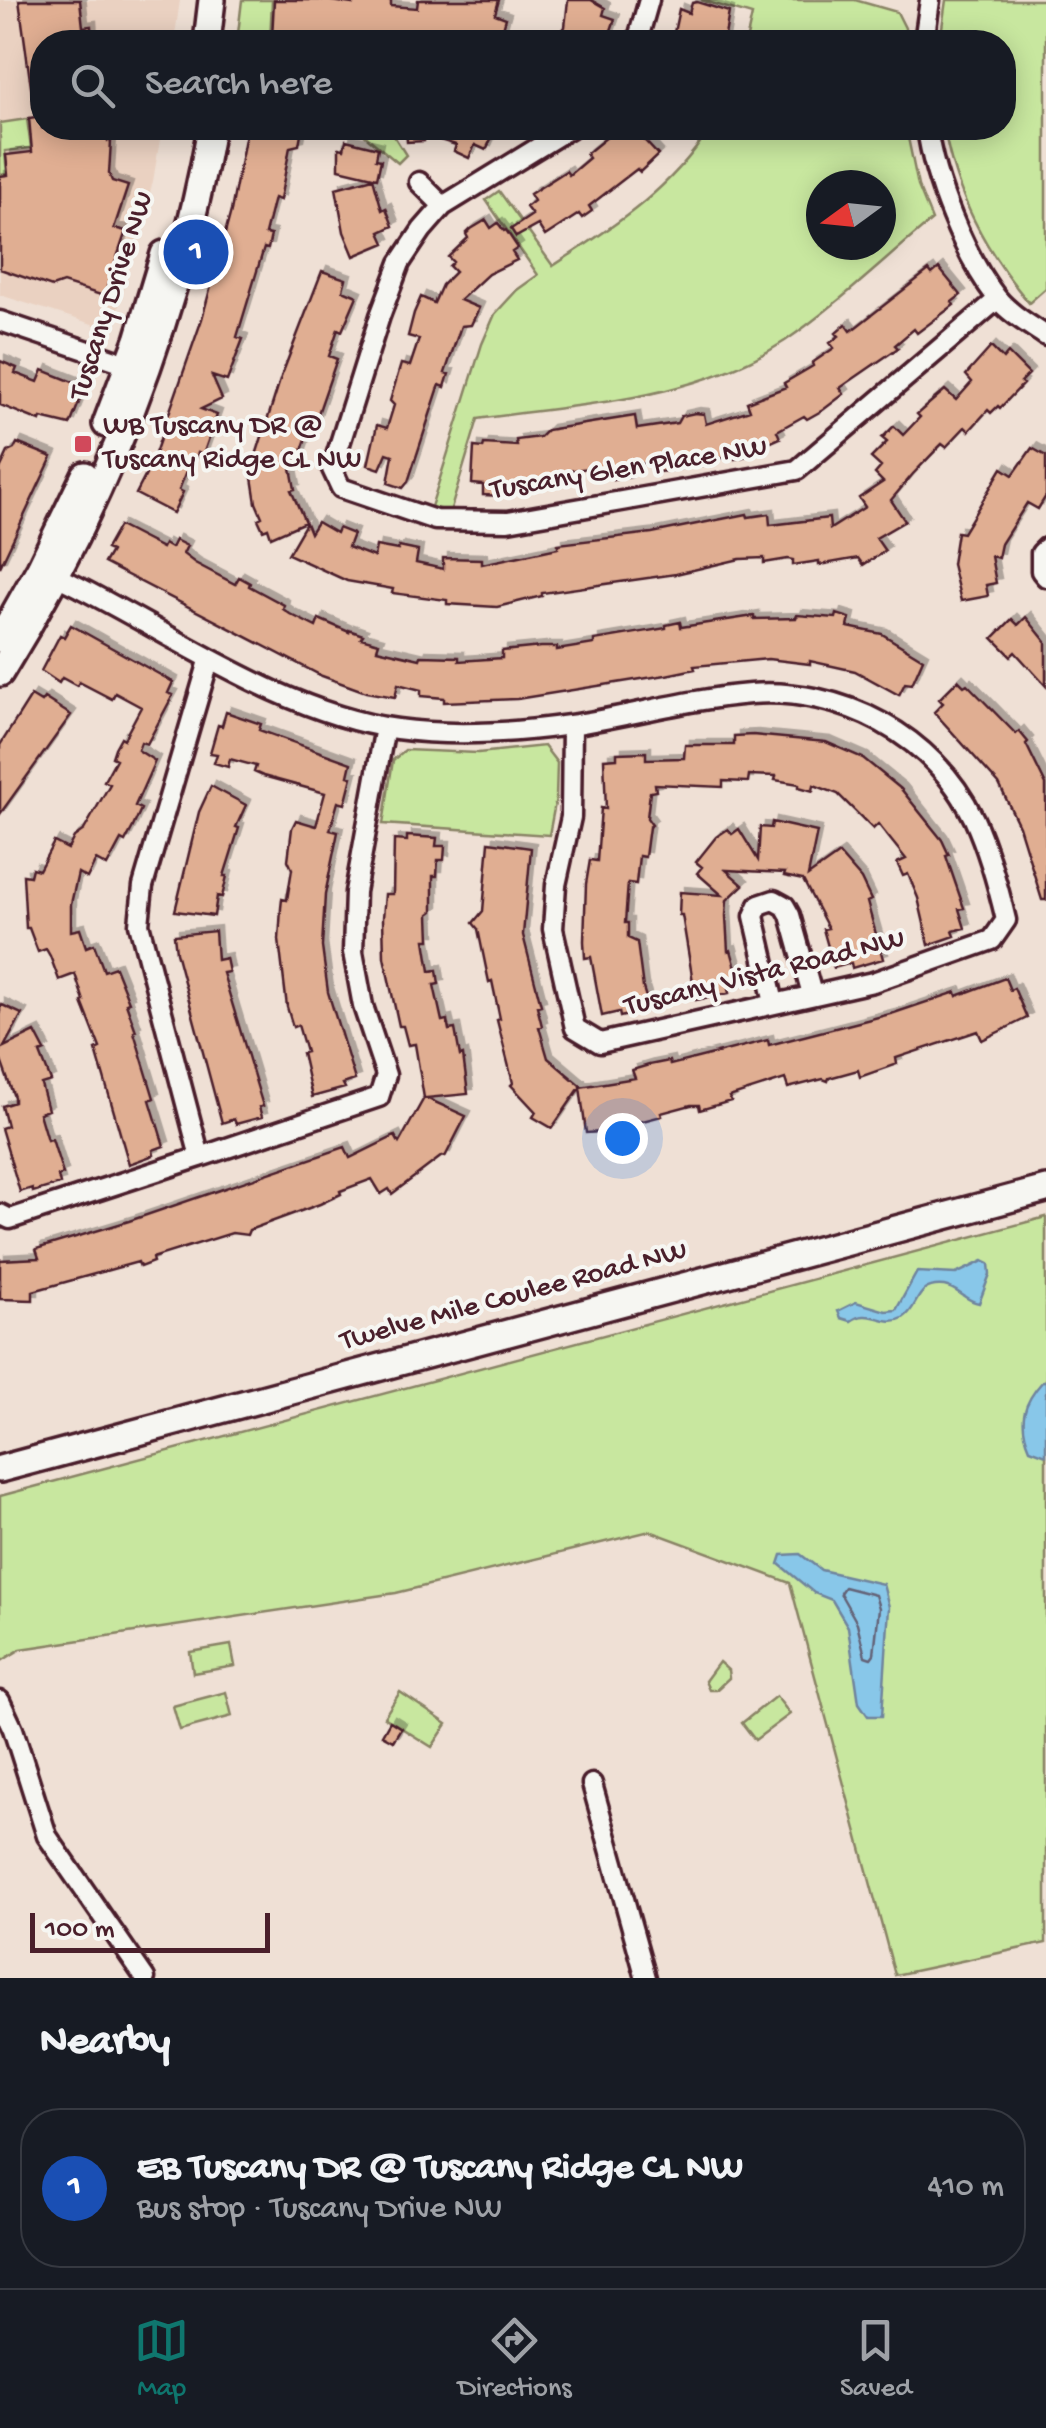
<!DOCTYPE html>
<html lang="en">
<head>
<meta charset="utf-8">
<style>
	:root { --surface:#171b24; --page:#242831; --text:#f1f3f6; --muted:#9ea1a6; --line:#363941; --accent:#0f766e }
	body { margin:0; font-family:"Gochi Hand",sans-serif; background:var(--page); color:var(--text) }
	.compass { position:absolute; left:806px; top:170px; width:90px; height:90px; border-radius:50%; background:var(--surface); box-shadow:0 5px 25px #0003; rotate:255deg }
	.scale { position:absolute; left:30px; bottom:25px; width:240px; box-sizing:border-box; padding-left:10px; border:5px solid #4a1f2b; border-top:0; font-size:28px; line-height:35px; white-space:nowrap; color:#4a1f2b; -webkit-text-stroke:8px #f6f6f2; paint-order:stroke }
	.you { position:absolute; left:622px; top:1138px; width:35px; height:35px; margin:-25px; border:8px solid #fff; border-radius:50%; background:#1a73e8; box-shadow:0 0 0 15px #1a73e833 }
	.badge { display:grid; place-items:center; width:65px; height:65px; border-radius:50%; background:var(--accent); color:#fff; font-size:32px; font-weight:700 }
	.pin { position:absolute; translate:-50% -50%; border:5px solid #fff; box-shadow:0 2px 10px #0006 }
	.list { margin:0; padding:0; list-style:none }
	h2 { display:flex; justify-content:space-between; align-items:center; height:130px; margin:0; padding:0 40px; font-size:42px }
	h2 small { font-size:32px; font-weight:400; color:var(--muted) }
	.list li { display:grid; grid-template-columns:65px 1fr auto; gap:30px; align-items:center; box-sizing:border-box; height:160px; margin:0 20px 20px; padding:0 20px; border:2px solid var(--line); border-radius:40px }
	.list b { display:block; font-size:38px; white-space:nowrap }
	.list p { margin:0; font-size:32px; white-space:nowrap; color:var(--muted) }
	.list em { font-size:32px; font-style:normal; color:var(--muted) }
	.icon { flex:none; width:55px; height:55px; fill:none; stroke:currentColor; stroke-width:2; stroke-linecap:round; stroke-linejoin:round }
	.map { position:relative; flex:none; width:1046px; height:1978px; overflow:hidden }
	.search { position:absolute; background:var(--surface); box-shadow:0 5px 25px #0003; left:30px; right:30px; top:30px; height:110px; display:flex; align-items:center; gap:25px; box-sizing:border-box; padding:0 35px; border-radius:40px; color:var(--muted); font-size:38px }
	.sheet { height:310px; background:var(--surface) }
	nav { display:flex; justify-content:space-around; align-items:center; box-sizing:border-box; height:140px; border-top:2px solid var(--line); background:var(--surface); font-size:28px; color:var(--muted) }
	nav a { display:grid; justify-items:center; gap:5px }
	nav .on { color:var(--accent) }
	.map>svg:first-child { display:block }
</style>
</head>
<body>
<div class="map">
<svg width="1046" height="1978" viewBox="0 0 1046 1978">
	<defs>
		<filter id="shadow"><feDropShadow dx="5" dy="-5" stdDeviation="0" flood-color="#0004"/></filter>
	</defs>
	<rect width="100%" height="100%" fill="#efe0d5"/>
	<filter id="ink" filterUnits="userSpaceOnUse"><feTurbulence type="fractalNoise" baseFrequency=".01" numOctaves="2"/><feDisplacementMap in="SourceGraphic" scale="20" xChannelSelector="R" yChannelSelector="G"/><feConvolveMatrix kernelMatrix="1 2 1 2 8 2 1 2 1" color-interpolation-filters="sRGB"/></filter>
	<g filter="url(#ink)">
		<!-- built -->
		<path fill="#ead1c1" d="M0 0H180L174 42H42V128H162L153 181 115 320 105 328 0 295Z"/>
		<!-- green -->
		<path fill="#c8e79f" stroke="#898365" stroke-width="2.5" fill-rule="evenodd" d="M242 0H272L270 42H237Z
			M701 0H855L897 12 905 28V42H746L752 15Z
			M946 0H1046V288L1029 303C985 250 956 196 944 128H1004V42H940Z
			M27 119 31 148 5 151 7 174 0 175V123Z
			M356 128H389L406 155 398 163Z
			M710 128H906L918 186 932 220C886 258 834 308 785 341 696 400 580 404 478 419L450 512 431 507 482 344 495 314 517 290 538 275 486 200 499 191 553 266C613 227 671 190 710 128ZM821 185H881V245H821Z
			M544 746 557 763 556 798 549 835 383 824 393 760 405 750 478 753Z
			M1046 1217V1943L895 1975 790 1583 650 1531 396 1593 21 1649 0 1662V1496Z
			M231 1645 235 1666 193 1673 190 1652Z
			M719 1662 728 1670 729 1678 716 1690H709L705 1681Z
			M226 1692 232 1716 180 1730 173 1706Z
			M400 1692 447 1724 432 1747 384 1717Z
			M776 1696 790 1714 755 1740 742 1723Z"/>
		<!-- water -->
		<path fill="#88c7e9" stroke="#6f849d" stroke-width="2.5" d="M983 1261 989 1264 990 1274 979 1303C965 1301 958 1288 944 1286 914 1283 920 1308 903 1318 885 1328 869 1307 851 1321L841 1318 838 1311 856 1302 886 1311 896 1310 917 1272 956 1274Z
			M1043 1381H1046V1455L1030 1449C1018 1421 1023 1403 1043 1381Z
			M800 1554 821 1570 883 1584 889 1607 882 1716H868L859 1703 848 1627 832 1600 814 1593 779 1564 782 1555Z"/>
		<g fill="none" stroke-linecap="round" stroke-linejoin="round">
			<!-- shore -->
			<path stroke="#636277" stroke-width="2.5" d="M844 1587 875 1595 879 1608 874 1654 871 1658 865 1656 857 1623 840 1593Z"/>
		</g>
		<!-- building -->
		<path fill="#e0ae92" stroke="#4a1f2b" stroke-width="2.5" filter="url(#shadow)" d="M19 0H80L83 27 91 26 92 42H42V109H34Z
			M274 0H325L353 4 354 0H391V6L417 8 418 0H499L495 14 506 18 499 42 427 37H401L400 42 272 38Z
			M568 0H591L605 8 603 15 615 19 607 42H552L565 27Z
			M697 2 729 12 724 42H672L679 9 689 13 692 3Z
			M42 116V128H107L108 141H111L109 174 112 181 128 186 114 228 126 231 104 296 63 283 52 287 0 269V176L8 175 6 155 32 152 29 118Z
			M247 128H302L299 145 290 147 280 200 274 198 265 234 271 235 268 249 264 248 237 337 243 339 227 381 212 376 222 399 201 409 217 415 203 455 198 453 195 461 191 459 179 490 183 492 173 513 136 494 151 465 202 319 231 211Z
			M406 128H496L486 150 475 145 469 158 454 151 456 145 424 135V141L407 142Z
			M618 128H633L658 155 640 172 637 169 589 206 592 211 582 218 579 214 545 236 538 225 516 237 511 229 532 215 526 207 534 201 530 194 566 171 569 175 589 158 586 154Z
			M346 140 378 148 376 159 381 160 377 178 339 169V148L344 149Z
			M373 178 382 210 386 208 393 226 380 232 385 243 354 256 344 232 336 188Z
			M486 220 491 228 498 223 504 231 506 230 518 248 512 252 517 260 488 274 460 300 479 308 471 325 461 326 445 373 449 374 445 387 440 385 438 390 408 482 403 488 388 483 393 455 387 453 380 469 368 465 377 425 387 428 394 405 390 401 401 364 410 366 419 339 408 336 414 313 421 297 434 303 442 285 455 272 449 266 453 262 448 257 468 238 466 234 471 229Z
			M939 268 961 295 952 302 954 305 917 333 914 329 895 345 898 348 840 388 844 394 823 410 807 419 804 416 777 431 780 438 753 450 754 454 735 459 733 454 704 465 667 471 658 472 656 461 629 466 631 477 613 480 612 472 590 476 589 468 561 472 562 484 545 486 544 480 503 485V496L483 495V485L472 484 474 447 483 448 484 444 517 446 516 440 540 437 547 430 635 416 637 429 677 423 681 416 695 413 704 414 706 424 750 410 747 402 786 387 784 383 813 366 812 363 834 348 830 343 839 336 836 333 846 324 851 331 929 270 932 274Z
			M322 271 346 279 343 290 357 296 342 331 338 329 329 356 337 359 310 437 307 436 300 456 288 452 295 489 291 490 305 522 271 537 268 528 263 530 258 519 262 517 256 503 251 471 281 377Z
			M991 347 1003 359 1008 353 1029 374 1021 382 1023 384 1000 408 998 406 991 413 988 410 969 431 965 427 946 447 942 444 938 448 913 474 891 500 905 521 876 538 885 551 863 565 858 558 819 565V561L793 565V560L788 559 764 563V558L740 559 676 574 542 593V596L497 607 447 604V600L392 593 393 589 347 581 288 554 306 523 310 533 317 522 336 533 338 528 353 534 348 547 374 557 376 546 398 550 399 547 418 551 416 563 443 569V558L482 559V564L558 548V544L652 533 747 514 748 517 769 514 770 525 829 518 830 529 865 507 859 498 883 482 875 474 881 467 871 458 887 442 882 438 894 426 903 435 920 417 917 414 945 390 956 400 972 382 966 375Z
			M0 361 17 368 15 373 38 382 43 370 78 384 74 393 82 395 70 425 41 418 40 421 0 405Z
			M17 443 52 457 0 567V469L8 452 14 449Z
			M1032 448 1046 456V496L1038 509 1027 503 1001 544 998 558 991 556 996 583 986 585 988 596 961 601 952 564 957 532 963 533 1002 468 1013 475Z
			M119 526 162 548 164 544 171 548 175 540 187 546 183 554 195 563 235 584 239 577 250 583 249 586 284 605 283 609 290 614 316 627 319 619 349 632V630L363 635 361 638 379 643 377 649 420 659 421 656 459 657V661L502 658V651L541 647H557V650L594 644V640L666 628V625L680 622 681 627 754 616V619L796 618 797 615 836 618 837 614 850 618 848 627 882 634 923 659 912 684 905 683 899 695 855 671 810 661V664L768 659 694 666 695 669 666 675 517 699 444 702V698L421 696V690L398 684 395 697 366 692 322 676 104 563 111 551 106 549Z
			M1026 617 1046 642V686L1015 652 1011 656 993 638 1012 619 1018 625Z
			M71 625 173 682 168 693 173 695 147 744 141 742 138 750 155 761 135 806 141 809 133 827 125 842 121 840 107 866 96 860 87 878 78 873 71 904V931L80 929 86 947 94 944 104 971 115 967 129 1002 126 1003 136 1031 134 1032 154 1098 150 1100 164 1146 153 1150 154 1155 129 1164 96 1050 100 1048 82 1002 84 1001 75 974 59 980 50 956 46 949 38 952 29 928H26L23 875 30 876 32 868 39 870 54 842 68 849 74 837 84 830 110 784 104 781 116 759 112 757 115 748 121 737 124 739 141 707 115 693 112 699 79 682 77 686 62 678 59 683 41 671 60 635 64 637Z
			M958 680 964 686 967 684 1016 734 1019 731 1028 742 1026 744 1046 785V900H1042L1019 826 999 784 934 712 943 703 939 699Z
			M31 696 41 702 44 698 71 715 0 814V745Z
			M226 712 261 724 259 730 351 763 348 776 352 777 345 804 338 802 330 830 338 832 325 895 322 947 328 992 355 1080 343 1084 345 1088 312 1097 302 1053 306 1052 298 1025 293 1027 287 1007 279 940 281 908 282 899 287 900 292 869 288 860 292 828 296 820 316 826 325 793 263 776 254 772 256 766 230 759 228 767 214 763 217 754 210 753 218 725 222 726Z
			M753 735 826 742 863 758 901 789 942 840 949 855 946 856 964 908 959 909 965 928 953 931 955 936 929 945 918 898 908 874 903 876 897 863 906 859 878 824 873 829 838 794 814 785 813 791 799 787V784L775 780 776 776 749 775 748 782 723 781V787L655 784 656 791 650 792 647 818 652 825 649 827 645 857 639 856 636 884 628 883 625 923H628V938L637 942 643 988 650 1010 620 1017 619 1012 602 1016 591 957 585 958 584 941 586 884 590 860 597 861 601 808 606 809 604 759 617 758V753L646 752V759L684 758 685 745H734V736Z
			M211 786 246 805 236 827 239 828 224 876H227L222 897 217 896 214 916 175 911 199 812Z
			M772 822 817 832 808 876 839 854 861 879 871 900 867 902 883 959 852 968 851 963 834 968 823 929 828 928 803 880 784 876 785 873 726 870 743 885 727 900 726 916 728 951 731 950 741 986 728 989 729 993 696 1000 682 915H679L680 892 722 895 697 873 702 867 696 862 716 837 728 829 732 834 739 829 758 860 760 827 771 828Z
			M407 836 437 838 436 846H445L444 860H438L437 876H433V911L429 914 430 940H425L430 971 437 970 439 984 434 985 442 1021 447 1020 449 1030 455 1029 460 1056 463 1055 468 1094 426 1098 466 1116 445 1157 442 1156 392 1194 389 1189 381 1194 372 1179 340 1191 341 1194 320 1204 249 1230 247 1235 232 1233 152 1258 153 1262 140 1267 138 1262 33 1291V1300L0 1299V1260L39 1258 36 1249 129 1221 345 1147 350 1158 395 1136 399 1143 424 1098 415 1044 408 1045 403 1026H399L384 957 383 918 385 894H393L394 840 407 841Z
			M489 842 531 848 523 935 541 1005 537 1006 542 1026 539 1027 548 1058 581 1086 552 1128 533 1117 536 1112 511 1085 513 1083 497 1020 500 1019 492 981 489 982 486 968 478 929 473 923 483 911Z
			M215 931 217 960 226 958 229 972 223 973 263 1106 259 1107 262 1117 236 1124 234 1119 222 1123 176 952 174 935Z
			M1005 978 1010 990 1014 988 1027 1018 982 1040 978 1031 896 1058 897 1064 860 1077 858 1070 829 1078 828 1081 823 1079 788 1088 785 1079 729 1097 731 1101 700 1110 699 1105H691L661 1113 662 1116 635 1123 636 1130 586 1133 580 1087 635 1078 632 1070 649 1065 669 1061 670 1065 768 1040 769 1045 894 1013 956 992 957 996Z
			M0 1004 22 1014 4 1047 35 1032 45 1051 40 1053 51 1081 41 1084 48 1110 39 1113 47 1140 52 1139 63 1174 58 1176 60 1184 33 1192 32 1188 20 1192 1 1128 7 1126 2 1106 14 1102V1097L0 1058Z
			M390 1721 401 1728 393 1741 382 1735Z"/>
		<g fill="none" stroke-linecap="round" stroke-linejoin="round">
			<defs>
				<path id="street" d="M637 42 649 0
					M924 42 930 0
					M570 128 443 206 422 230 400 263 380 316 332 469 341 488 435 520 508 521 797 470 998 299
					M927 128C934 181 964 255 997 298 1010 314 1030 325 1046 336
					M419 182 443 206
					M0 321 136 367
					M1046 548 1041 553V571L1046 577
					M46 571C157 622 274 712 397 729 455 737 513 733 570 725 630 716 689 699 750 694 841 687 934 735 974 819 989 852 998 886 1006 920L992 940 873 982 600 1043 575 1028 553 929 556 885 571 817 572 725
					M209 661 143 886 139 924 200 1157 379 1097 386 1075 363 1006 353 952 355 892 385 727
					M774 1003 754 916 759 905 774 900 785 906 790 915 812 994
					M0 1214 10 1219 200 1157
					M0 1701 13 1729 47 1836 145 1978
					M592 1784 646 1978"/>
				<path id="secondary" d="M207 42 212 0
					M106 424 138 340 164 254
					M0 639 40 568 85 475
					M0 673C103 507 177 320 211 128
					M0 1469 1046 1189"/>
			</defs>
			<!-- street casing -->
			<use href="#street" stroke="#4a1f2b" stroke-width="25"/>
			<!-- secondary casing -->
			<use href="#secondary" stroke="#4a1f2b" stroke-width="32"/>
			<!-- street -->
			<use href="#street" stroke="#f6f6f2" stroke-width="18"/>
			<!-- secondary -->
			<use href="#secondary" stroke="#f6f6f2" stroke-width="25"/>
		</g>
	</g>
	<!-- markers -->
	<rect fill="#d1495b" stroke="#f6f6f2" stroke-width="4" x="73" y="434" width="20" height="20" rx="5"/>
	<g text-anchor="middle" dominant-baseline="central" stroke-width="8" stroke-linejoin="round" paint-order="stroke">
		<!-- street labels -->
		<g font-size="30" fill="#4a1f2b" stroke="#f6f6f2">
			<text transform="translate(113 296) rotate(-72)">Tuscany Drive NW</text>
			<text transform="translate(629 470) rotate(-9)">Tuscany Glen Place NW</text>
			<text transform="translate(765 974) rotate(-14)">Tuscany Vista Road NW</text>
			<text transform="translate(514 1297) rotate(-15)">Twelve Mile Coulee Road NW</text>
		</g>
		<!-- poi labels -->
		<g font-size="30" fill="#4a1f2b" stroke="#f6f6f2" text-anchor="start">
			<text x="103" y="427">WB Tuscany DR @<tspan x="103" dy="34">Tuscany Ridge CL NW</tspan></text>
		</g>
	</g>
</svg>
<svg class="compass" viewBox="-18 -18 36 36"><path d="M0-13l5 13h-10z" fill="#e53935"/><path d="M0 13l5-13h-10z" fill="#9ea1a6"/></svg>
<div class="scale">100 m</div>
<div class="you"></div>
<div class="pin badge" style="left:196px;top:252px;background:#1a4fb4">1</div>
<div class="search"><svg class="icon" aria-label="search" viewBox="0 0 24 24"><circle cx="10" cy="10" r="6"/><path d="M15 15l6 6"/></svg>Search here</div>
</div>
<section class="sheet">
<h2>Nearby<small></small></h2>
<ul class="list">
<li><span class="badge" style="background:#1a4fb4">1</span><div><b>EB Tuscany DR @ Tuscany Ridge CL NW</b><p>Bus stop · Tuscany Drive NW</p></div><em>410 m</em></li>
</ul>
</section>
<nav>
<a class="on"><svg class="icon" aria-label="map" viewBox="0 0 24 24"><path d="M3 6l6-2 6 2 6-2v14l-6 2-6-2-6 2zM9 4v14M15 6v14"/></svg>Map</a>
<a><svg class="icon" aria-label="directions" viewBox="0 0 24 24"><path d="M12 3l9 9-9 9-9-9zM9 14v-3h6M13 9l2 2-2 2"/></svg>Directions</a>
<a><svg class="icon" aria-label="saved" viewBox="0 0 24 24"><path d="M7 4h10v16l-5-4-5 4z"/></svg>Saved</a>
</nav>
</body>
</html>
